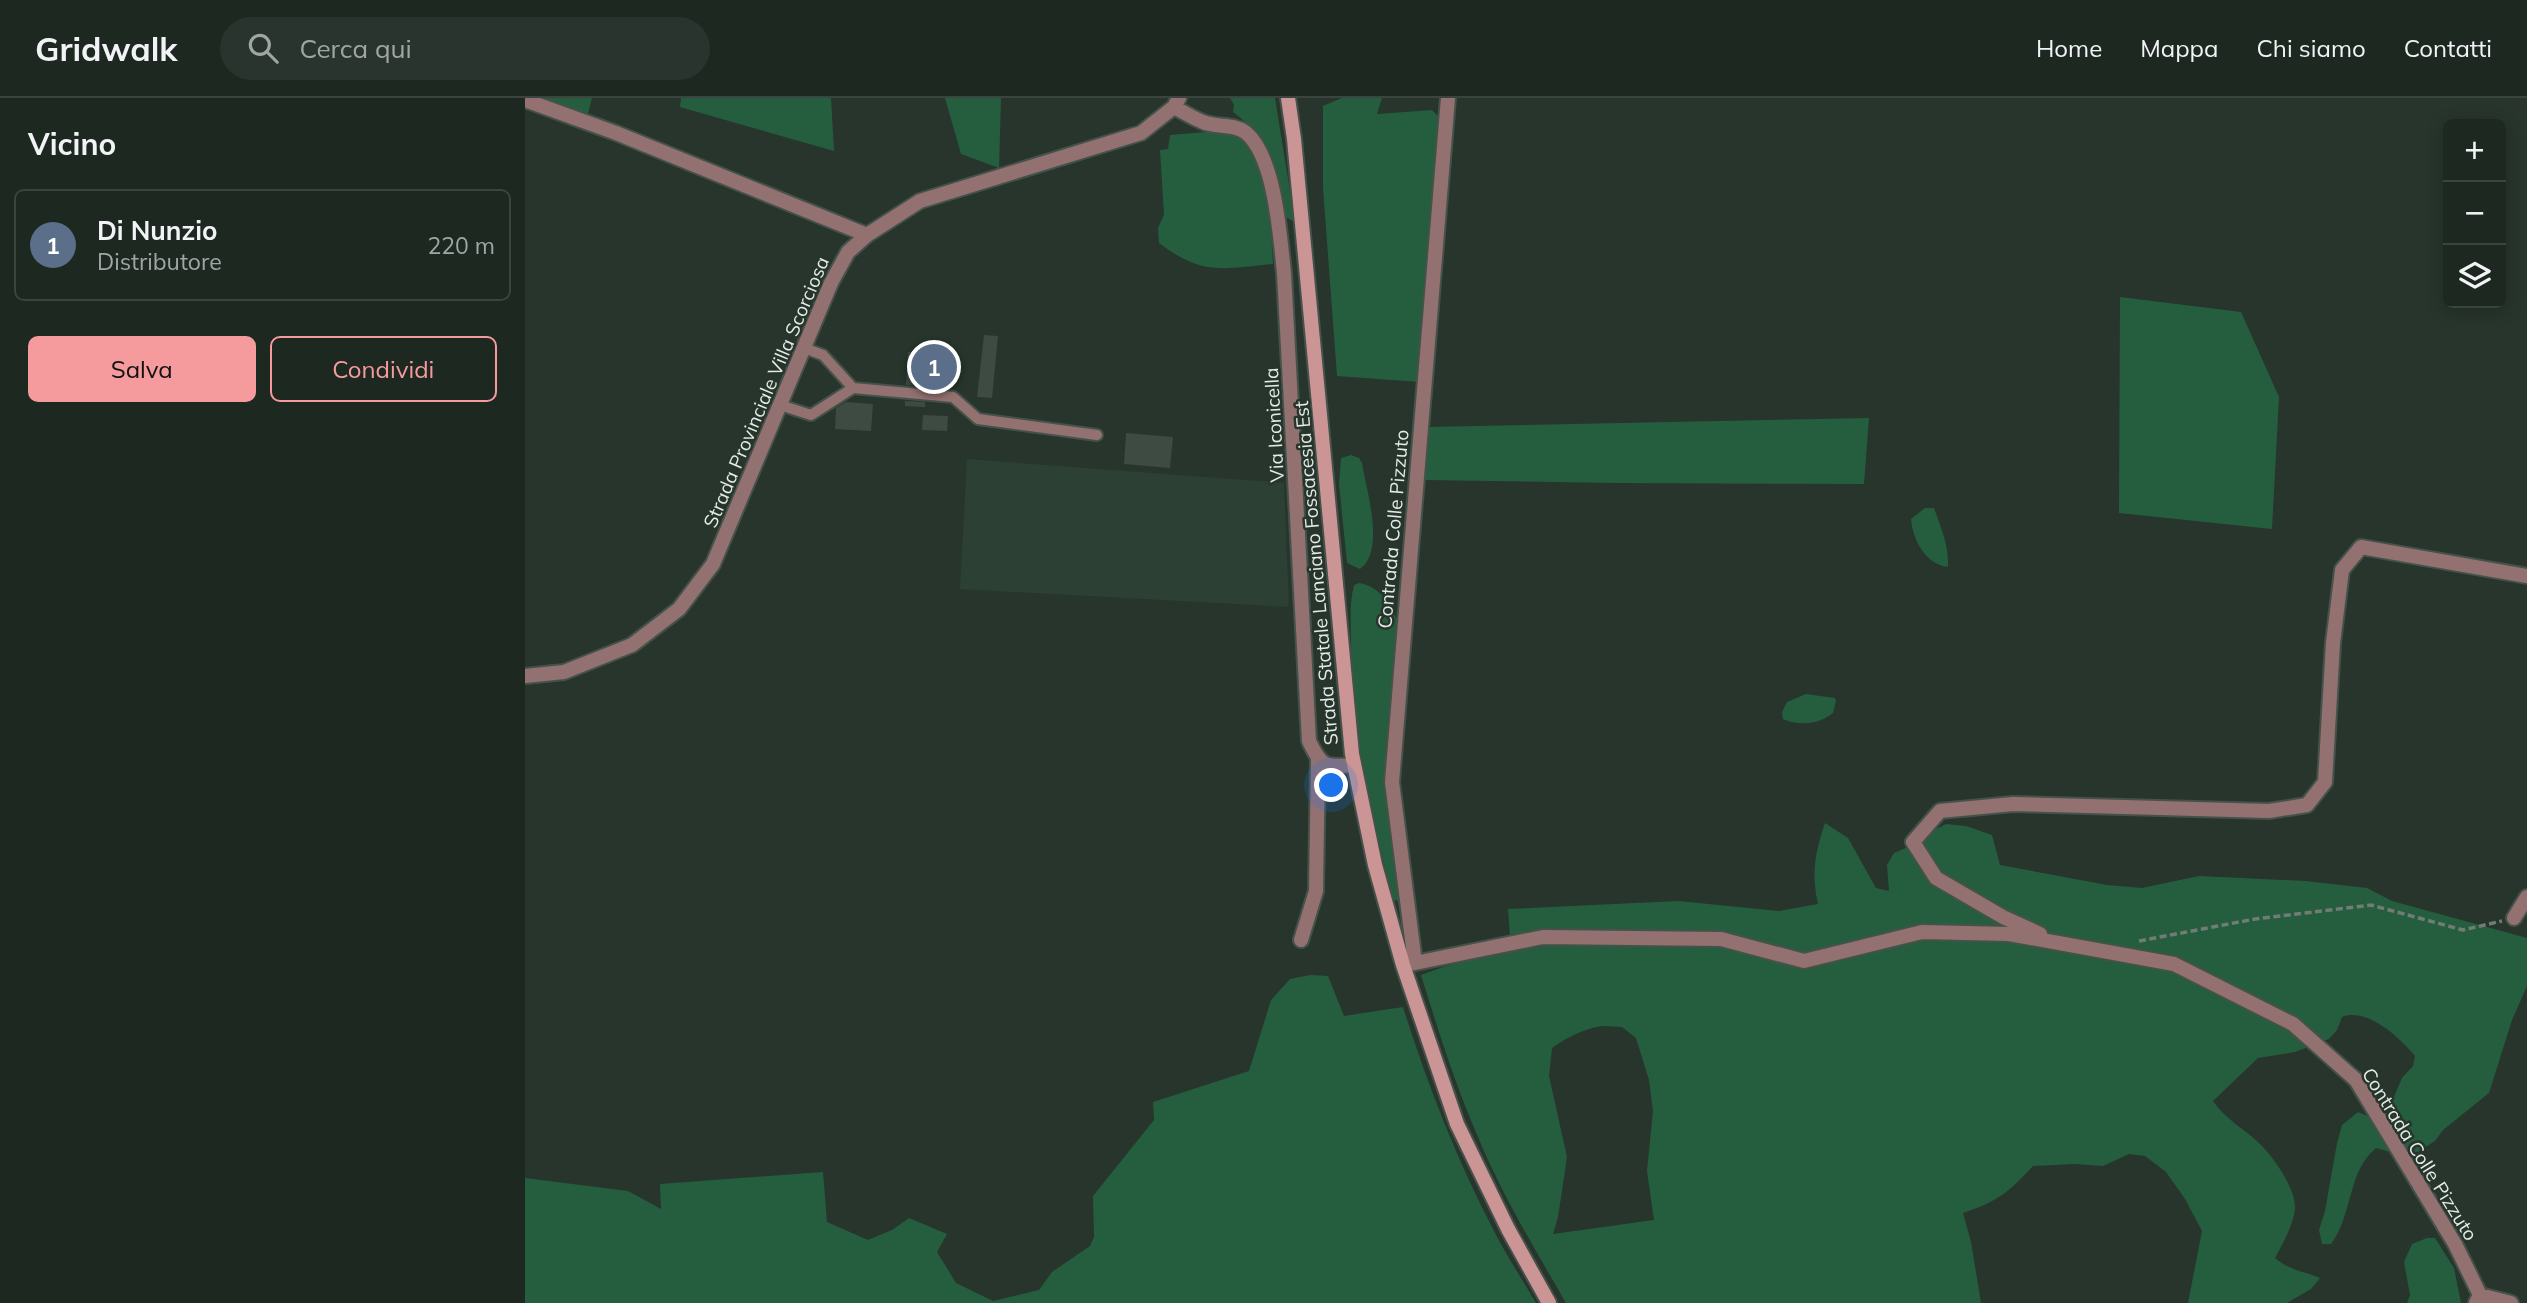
<!DOCTYPE html>
<html lang="it">
<head>
<meta charset="utf-8">
<style>
	:root { --surface:#1d2821; --page:#2a342e; --text:#f1f3f6; --muted:#a0a6a5; --line:#3b443f; --accent:#f59b9d }
	body { margin:0; font-family:Mulish,sans-serif; background:var(--page); color:var(--text) }
	.controls { position:absolute; right:21px; top:21px; display:grid; overflow:hidden; border-radius:10px; box-shadow:0 4px 18px #0003 }
	.controls button { width:63px; height:63px; display:grid; place-items:center; padding:0; border:0; border-bottom:2px solid var(--line); background:var(--surface); color:var(--text); font:35px sans-serif }
	.you { position:absolute; left:807px; top:688px; width:24px; height:24px; margin:-18px; border:5px solid #fff; border-radius:50%; background:#1a73e8; box-shadow:0 0 0 10px #1a73e833 }
	.badge { display:grid; place-items:center; width:46px; height:46px; border-radius:50%; background:var(--accent); color:#fff; font-size:23px; font-weight:700 }
	.pin { position:absolute; translate:-50% -50%; border:4px solid #fff; box-shadow:0 2px 7px #0006 }
	.list { margin:0; padding:0; list-style:none }
	h2 { display:flex; justify-content:space-between; align-items:center; height:91px; margin:0; padding:0 28px; font-size:30px }
	h2 small { font-size:23px; font-weight:400; color:var(--muted) }
	.list li { display:grid; grid-template-columns:46px 1fr auto; gap:21px; align-items:center; box-sizing:border-box; height:112px; margin:0 14px 14px; padding:0 14px; border:2px solid var(--line); border-radius:10px }
	.list b { display:block; font-size:26px; white-space:nowrap }
	.list p { margin:0; font-size:23px; white-space:nowrap; color:var(--muted) }
	.list em { font-size:23px; font-style:normal; color:var(--muted) }
	.actions { display:flex; gap:14px; padding:21px 28px }
	.actions a { flex:1; padding:16px 0; border:2px solid var(--accent); border-radius:10px; text-align:center; font-size:24px; color:var(--accent) }
	.actions .main { background:var(--accent); color:#111 }
	.icon { flex:none; width:38px; height:38px; fill:none; stroke:currentColor; stroke-width:2; stroke-linecap:round; stroke-linejoin:round }
	.map { position:relative; flex:none; width:2002px; height:1205px; overflow:hidden }
	header { display:flex; align-items:center; gap:42px; box-sizing:border-box; height:98px; padding:0 35px; background:var(--surface); border-bottom:2px solid var(--line) }
	header strong { font-size:33px }
	nav { display:flex; gap:38px; margin-inline-start:auto; font-size:24px }
	.search { width:490px; height:63px; background:var(--page); display:flex; align-items:center; gap:18px; box-sizing:border-box; padding:0 24px; border-radius:38px; color:var(--muted); font-size:26px }
	main { display:flex }
	aside { flex:1; background:var(--surface) }
	.map>svg:first-child { display:block }
</style>
</head>
<body>
<header>
<strong>Gridwalk</strong>
<div class="search"><svg class="icon" aria-label="search" viewBox="0 0 24 24"><circle cx="10" cy="10" r="6"/><path d="M15 15l6 6"/></svg>Cerca qui</div>
<nav><a>Home</a><a>Mappa</a><a>Chi siamo</a><a>Contatti</a></nav>
</header>
<main>
<aside>
<h2>Vicino<small></small></h2>
<ul class="list">
<li><span class="badge" style="background:#5c6f8a">1</span><div><b>Di Nunzio</b><p>Distributore</p></div><em>220 m</em></li>
</ul>
<div class="actions"><a class="main">Salva</a><a>Condividi</a></div>
</aside>
<div class="map">
<svg width="2002" height="1205" viewBox="0 0 2002 1205">
	<rect width="100%" height="100%" fill="#27352c"/>
	<!-- built -->
	<path fill="#2c4033" d="M442 361 759 385 764 509 435 491Z"/>
	<!-- green -->
	<path fill="#255e3e" fill-rule="evenodd" d="M9 0H67L62 19Z
		M156 0H306L309 53 155 9Z
		M420 0H476L474 70 436 56Z
		M705 0H750L770 124 756 117C747 68 750 46 708 14L709 7Z
		M817 0H857L852 16 907 12 914 19 916 37 894 284 812 278 798 90V8Z
		M705 32C747 62 745 120 748 166 698 171 677 178 634 145L633 130 639 117 635 52 643 51 645 37Z
		M1595 199 1716 214 1754 299 1747 431 1594 415Z
		M1344 320 1339 386 1090 385 900 382 903 329Z
		M826 357 834 360 837 365C841 392 861 452 835 471L822 465 814 386 816 360Z
		M1400 410H1409C1416 430 1424 447 1423 469 1400 466 1388 442 1386 421Z
		M834 485C855 488 870 510 874 530L864 683 878 798 875 803 868 802C847 717 827 633 826 545 826 525 824 506 829 487Z
		M1281 596 1310 600 1311 603 1308 615C1293 627 1274 628 1258 621L1257 614 1262 604Z
		M1300 725 1323 740 1351 790 1364 793 1362 767 1369 755 1392 745 1405 734 1421 726 1441 728 1467 737 1475 767 1582 787 1617 790 1674 778 1780 783 1842 790 1867 803 2002 840V888L1987 922 1964 995 1918 1032 1910 1043 1893 1054 1869 1055 1851 1050C1822 1074 1828 1117 1806 1146H1797L1794 1132 1800 1113 1812 1045 1817 1027 1833 1014 1851 1022 1862 1015 1877 980 1888 968 1890 958C1874 939 1842 909 1817 919L1812 932 1804 941 1770 954 1733 960 1688 1003C1701 1022 1720 1031 1736 1047 1749 1060 1770 1090 1770 1109 1770 1124 1757 1147 1750 1160 1767 1174 1776 1172 1795 1180L1786 1191 1762 1205H1663L1677 1133 1660 1101 1641 1074 1620 1058 1604 1056 1578 1068 1550 1066 1508 1068C1483 1095 1473 1103 1438 1115L1446 1144 1456 1205H1041C1010 1151 977 1097 953 1039 930 986 913 932 896 877L918 869 978 852 985 838 983 811 1153 803 1254 813 1293 806C1286 775 1290 755 1300 725ZM1077 928 1097 929 1111 940 1124 982 1128 1013 1122 1073 1129 1122 1028 1136 1033 1119 1042 1059 1024 978 1027 950C1043 939 1058 931 1077 928Z
		M785 877 803 878 819 918 878 909C902 985 931 1060 968 1131 981 1157 997 1181 1011 1205H0V1080L103 1093 136 1111 135 1086 298 1074 302 1124 343 1142 367 1132 384 1120 422 1136 412 1154 431 1185 468 1203 514 1192 527 1174 565 1148 569 1139 568 1098 629 1022 628 1004 724 973 746 902 765 881Z
		M1902 1140H1910L1929 1170 1936 1205H1882L1885 1197 1879 1164 1887 1146Z"/>
	<!-- building -->
	<path fill="#3d4b42" d="M459 237 473 238 467 300 452 299Z
		M383 254 424 256 422 289 381 287Z
		M380 303 400 304V309L380 308Z
		M321 304 348 306 346 333 310 331 311 310Z
		M398 317 423 318 422 333 397 332Z
		M601 335 648 339 645 370 599 366Z"/>
	<g fill="none" stroke-linecap="round" stroke-linejoin="round">
		<defs>
			<path id="lane" d="M279 250 298 257 328 290
				M255 307 286 317 328 290 428 299 453 321 572 337"/>
			<path id="street" d="M0 2 91 35 342 137
				M649 9C658 14 668 20 678 24 692 30 707 25 720 34 750 57 755 139 759 175L784 643C797 670 800 669 829 667
				M0 578 39 574 107 547 154 511 188 466 306 185 323 154 342 137 395 103 616 35 649 9 654 0
				M1989 820 2002 799
				M1515 836 1478 819 1411 780 1388 744 1415 713 1488 706 1744 713 1782 707 1800 684 1808 545 1817 472 1836 449 2002 478
				M776 842 791 793 793 661
				M890 865 1018 839 1196 841 1279 863 1397 834 1484 836 1649 866 1768 926 1831 982 1930 1146 1955 1197 1951 1205
				M882 866 890 865 867 684 923 0
				M1955 1197 1986 1205"/>
			<path id="secondary" d="M763 0 769 41 827 656 850 767 878 867 932 1026 983 1131 1024 1205"/>
		</defs>
		<!-- lane casing -->
		<use href="#lane" stroke="#45524a" stroke-width="14"/>
		<!-- street casing -->
		<use href="#street" stroke="#45524a" stroke-width="18"/>
		<!-- secondary casing -->
		<use href="#secondary" stroke="#45524a" stroke-width="18"/>
		<!-- path -->
		<path stroke="#707c74" stroke-width="3.5" stroke-dasharray="7 3.5" stroke-linecap="butt" d="M1614 843 1730 821 1846 807 1938 832 1977 823"/>
		<!-- lane -->
		<use href="#lane" stroke="#937171" stroke-width="10"/>
		<!-- street -->
		<use href="#street" stroke="#937171" stroke-width="14"/>
		<!-- secondary -->
		<use href="#secondary" stroke="#cb9595" stroke-width="14"/>
	</g>
	<g text-anchor="middle" dominant-baseline="central" stroke-width="5" stroke-linejoin="round" paint-order="stroke">
		<!-- street labels -->
		<g font-size="19" fill="#e3ece6" stroke="#27352c">
			<text transform="translate(241 294) rotate(-67)">Strada Provinciale Villa Scorciosa</text>
			<text transform="translate(749 327) rotate(-93)">Via Iconicella</text>
			<text transform="translate(868 431) rotate(-85)">Contrada Colle Pizzuto</text>
			<text transform="translate(791 475) rotate(-95)">Strada Statale Lanciano Fossacesia Est</text>
			<text transform="translate(1895 1056) rotate(58)">Contrada Colle Pizzuto</text>
		</g>
	</g>
</svg>
<div class="controls">
<button>+</button>
<button>−</button>
<button><svg class="icon" aria-label="layers" viewBox="0 0 24 24"><path d="M12 4l9 5-9 5-9-5zM3 14l9 5 9-5"/></svg></button>
</div>
<div class="you"></div>
<div class="pin badge" style="left:409px;top:269px;background:#5c6f8a">1</div>
</div>
</main>
</body>
</html>
